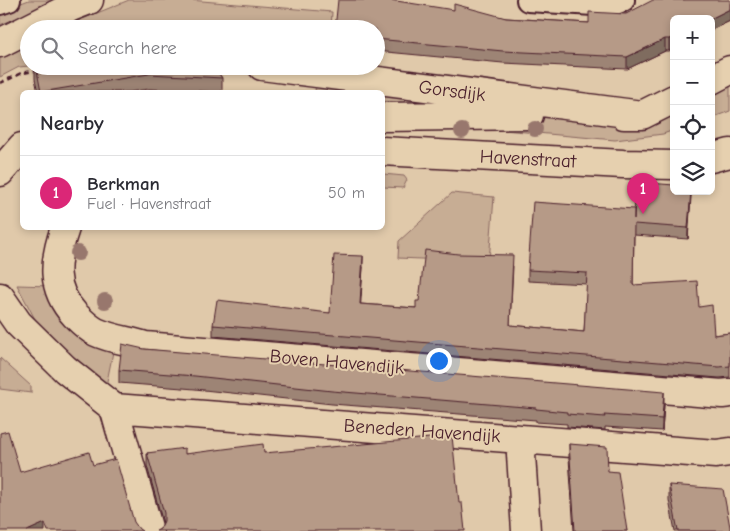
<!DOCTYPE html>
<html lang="en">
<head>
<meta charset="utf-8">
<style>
	:root { --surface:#fff; --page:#f7f7f7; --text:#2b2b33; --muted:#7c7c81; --line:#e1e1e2; --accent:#db2777 }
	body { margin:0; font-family:"Comic Neue",sans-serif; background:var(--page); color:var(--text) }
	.controls { position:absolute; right:15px; top:15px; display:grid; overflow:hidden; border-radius:8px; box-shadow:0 2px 8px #0003 }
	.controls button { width:45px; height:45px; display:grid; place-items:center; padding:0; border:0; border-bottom:1px solid var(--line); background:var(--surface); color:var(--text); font:25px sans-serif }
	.you { position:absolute; left:438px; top:360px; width:18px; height:18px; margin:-12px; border:4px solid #fff; border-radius:50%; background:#1a73e8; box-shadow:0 0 0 8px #1a73e833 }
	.badge { display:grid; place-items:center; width:32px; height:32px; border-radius:50%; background:var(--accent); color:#fff; font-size:16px; font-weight:700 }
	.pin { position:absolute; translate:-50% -41px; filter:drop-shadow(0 1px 2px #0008) }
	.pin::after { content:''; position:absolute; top:26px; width:18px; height:15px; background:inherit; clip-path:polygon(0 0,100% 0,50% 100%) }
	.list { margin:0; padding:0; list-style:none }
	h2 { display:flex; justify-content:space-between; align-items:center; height:65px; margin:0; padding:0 20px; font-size:21px }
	h2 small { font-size:16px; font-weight:400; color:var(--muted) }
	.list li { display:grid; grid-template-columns:32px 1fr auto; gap:15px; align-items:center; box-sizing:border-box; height:75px; padding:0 20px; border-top:1px solid var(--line) }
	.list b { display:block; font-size:19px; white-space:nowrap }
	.list p { margin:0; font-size:16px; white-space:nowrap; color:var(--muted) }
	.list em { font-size:16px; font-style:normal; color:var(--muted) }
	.icon { flex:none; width:28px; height:28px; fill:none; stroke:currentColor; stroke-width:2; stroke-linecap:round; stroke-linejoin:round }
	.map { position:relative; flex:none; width:730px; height:531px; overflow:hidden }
	.search { position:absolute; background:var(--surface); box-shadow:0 2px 8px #0003; left:20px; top:20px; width:365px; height:55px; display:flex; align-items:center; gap:12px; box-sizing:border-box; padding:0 18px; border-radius:28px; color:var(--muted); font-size:19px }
	.panel { position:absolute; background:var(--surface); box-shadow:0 2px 8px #0003; left:20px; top:90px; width:365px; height:140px; border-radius:8px }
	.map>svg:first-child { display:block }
</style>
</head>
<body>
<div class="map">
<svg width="730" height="531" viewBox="0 0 730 531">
	<rect width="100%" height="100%" fill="#e0c9aa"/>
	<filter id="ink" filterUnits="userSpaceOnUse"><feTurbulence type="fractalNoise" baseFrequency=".02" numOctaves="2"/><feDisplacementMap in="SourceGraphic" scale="10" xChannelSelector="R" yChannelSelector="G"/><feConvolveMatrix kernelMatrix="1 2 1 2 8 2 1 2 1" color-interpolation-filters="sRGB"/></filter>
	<g filter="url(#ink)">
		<!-- green -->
		<path fill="#c7ad94" stroke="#886660" d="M29 0H60L0 25V11Z
			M129 0H190L332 12 331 29H58Z
			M29 41V66L19 67 0 77V54Z
			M730 66V111L711 118V76Z
			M316 81 498 103 383 108 382 92H315Z
			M674 95V130L663 134 615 140 425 123 616 111Z
			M383 174 404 176 407 180 403 188 383 187Z
			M452 193 494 197 489 262 398 258 399 241Z
			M17 285 51 286 94 344 113 352 105 391 58 348 36 321Z
			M0 358 31 386V393L0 389Z"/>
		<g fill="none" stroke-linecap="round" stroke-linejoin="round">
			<defs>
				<path id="service" d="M528 0 610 5 623 0
					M0 3 9 0"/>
				<path id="minor" d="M0 43 71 7 89 0
					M262 66 642 115
					M711 80 730 70
					M624 115H642L674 99
					M382 117 529 115
					M65 228C54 260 50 288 75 315 81 321 88 328 96 332 111 339 130 341 145 346L722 394 730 393
					M0 297 18 323 65 369 114 408
					M114 408 716 454 730 452
					M114 408 149 531
					M520 439 526 531"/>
				<path id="tertiary" d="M382 151 623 164 674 165
					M711 158 730 153
					M0 172 22 147"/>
			</defs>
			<!-- service casing -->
			<use href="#service" stroke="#4a1f2b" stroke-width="26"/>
			<!-- minor casing -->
			<use href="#minor" stroke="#4a1f2b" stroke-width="31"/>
			<!-- tertiary casing -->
			<use href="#tertiary" stroke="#4a1f2b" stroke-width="31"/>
			<!-- path -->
			<path stroke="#4a1f2b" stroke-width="3" stroke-dasharray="5 4" stroke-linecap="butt" d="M0 83 22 73 39 70"/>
			<!-- service -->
			<use href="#service" stroke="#e6d0af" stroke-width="22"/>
			<!-- minor -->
			<use href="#minor" stroke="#e6d0af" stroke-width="28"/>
			<!-- tertiary -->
			<use href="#tertiary" stroke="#e6d0af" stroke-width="28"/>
		</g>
		<!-- trees -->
		<g fill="#98776d">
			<circle cx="535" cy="129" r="8"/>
			<circle cx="462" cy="131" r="8"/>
			<circle cx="78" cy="253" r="8"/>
			<circle cx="105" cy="301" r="8"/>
		</g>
		<!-- wall -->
		<path fill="#9d8474" stroke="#4a1f2b" d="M730 0V21L711 30V19L669 51H665L627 69 503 63 376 51V29L454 10 506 18 589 23 626 14Z
			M35 66H213L222 78V92L149 89 129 92H38L35 79Z
			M691 191 688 239 634 235 633 285 699 307 714 335 730 333V377L719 378 213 336V325L330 313 363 267 360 304 416 308 419 301 513 266 510 325 584 332 587 284 528 281V270L634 209Z
			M144 349 664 405 662 431 605 427V430L567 427V424L536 422V420L332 404 195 389 119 383V370Z
			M569 444 608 471 627 531H574L569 458Z
			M147 453 185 454 264 453 459 503 160 529 163 523 147 466Z
			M669 485 730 531H675L669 500Z"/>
		<!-- shaded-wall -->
		<path fill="#7f6c5e" stroke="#4a1f2b" d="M730 9V21L711 30V19H710Z
			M674 37V49L669 51V39Z
			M665 39V51L627 69V57Z
			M691 191V197L688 239V228Z
			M363 256V267L360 315V304Z
			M664 392V405L662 431V419Z
			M45 523V531H27Z"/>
		<!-- building -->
		<path fill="#b69a87" stroke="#4a1f2b" d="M338 0H390L454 10V4L506 18 589 23V12L626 14 653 0H730V9L710 19H674V37L669 39H665L627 57 503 51 376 39V29H335Z
			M36 66H213L222 78 149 74 41 92Z
			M636 182 674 185V191H691L688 228 634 224 633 285 697 281 699 307 712 305 714 335 730 333V366L719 367 213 325 217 300 330 313 334 255 363 256 360 304 416 308V301H419L425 250 458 254 513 255 510 325 584 332 587 273 528 270 533 202 634 209V219Z
			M122 344 144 349 664 392 662 419 604 415 605 417 567 414V412L536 409V408L332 391 195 376 119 370Z
			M8 431 20 472 89 452 93 465 116 459 134 522 139 529 142 531H48L45 523 27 531H0V433Z
			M452 436 459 503H462L465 531H156L160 529 164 521V513L147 453 185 448V454L263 444 264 453Z
			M569 444 607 447 608 471 618 472 627 531H575Z
			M669 485 723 489 730 527V531H678Z"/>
	</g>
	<g text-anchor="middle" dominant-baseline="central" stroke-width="4" stroke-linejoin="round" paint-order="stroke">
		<!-- street labels -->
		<g font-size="19" fill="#4a1f2b" stroke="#e6d0af">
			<text transform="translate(452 91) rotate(7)">Gorsdijk</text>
			<text transform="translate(528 159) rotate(3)">Havenstraat</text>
			<text transform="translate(337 362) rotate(5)">Boven Havendijk</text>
			<text transform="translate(422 431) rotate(4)">Beneden Havendijk</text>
		</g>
	</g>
</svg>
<div class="controls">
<button>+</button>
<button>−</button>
<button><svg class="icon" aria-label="locate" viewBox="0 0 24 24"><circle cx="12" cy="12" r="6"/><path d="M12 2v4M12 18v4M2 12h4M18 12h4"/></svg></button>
<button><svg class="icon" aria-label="layers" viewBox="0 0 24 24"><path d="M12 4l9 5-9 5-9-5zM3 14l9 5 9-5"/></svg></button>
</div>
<div class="you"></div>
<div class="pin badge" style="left:643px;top:214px">1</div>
<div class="search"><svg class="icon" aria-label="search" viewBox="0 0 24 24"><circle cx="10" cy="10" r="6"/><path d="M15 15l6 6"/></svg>Search here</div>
<section class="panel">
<h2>Nearby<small></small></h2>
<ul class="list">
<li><span class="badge">1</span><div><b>Berkman</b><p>Fuel · Havenstraat</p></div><em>50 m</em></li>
</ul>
</section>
</div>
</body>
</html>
